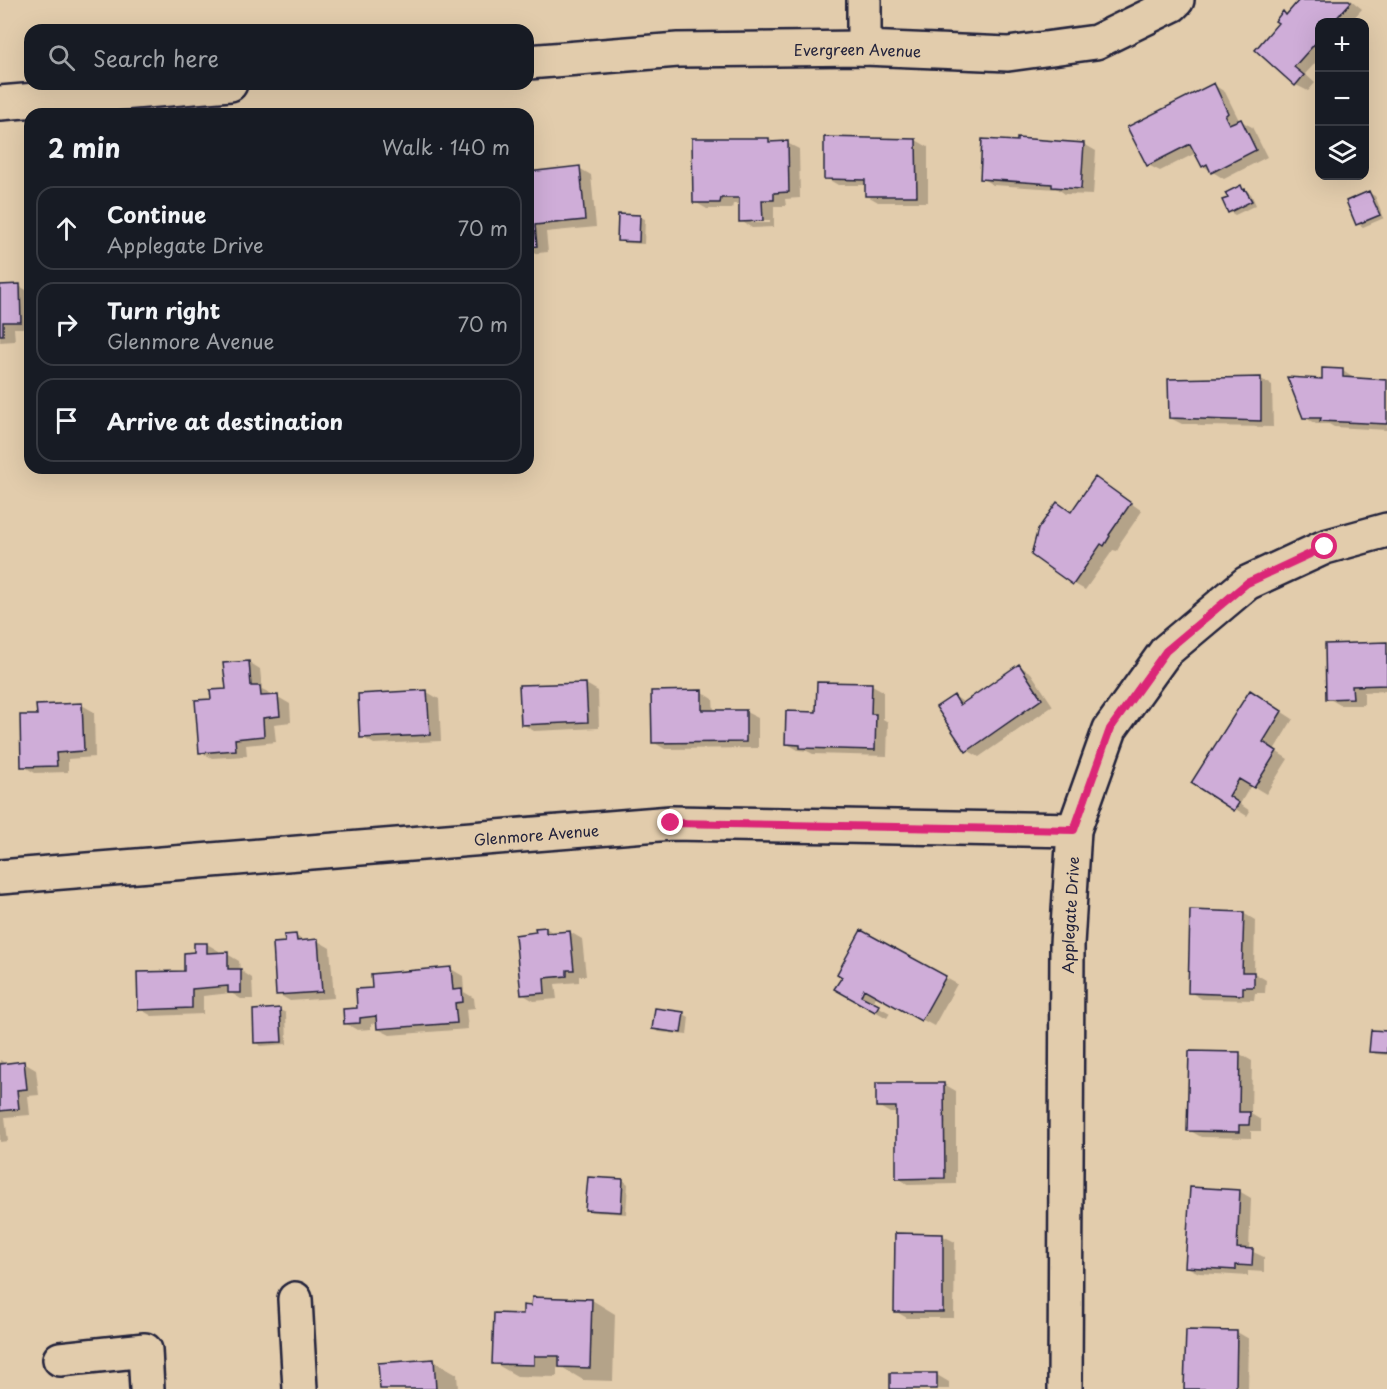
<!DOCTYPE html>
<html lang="en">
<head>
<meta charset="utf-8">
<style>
	:root { --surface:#171b24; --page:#242831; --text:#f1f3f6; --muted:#9ea1a6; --line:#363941 }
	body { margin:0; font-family:"Playpen Sans",sans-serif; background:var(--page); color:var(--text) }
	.controls { position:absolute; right:18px; top:18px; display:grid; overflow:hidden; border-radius:12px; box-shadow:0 6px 24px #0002 }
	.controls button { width:54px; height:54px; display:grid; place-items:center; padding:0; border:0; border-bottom:2px solid var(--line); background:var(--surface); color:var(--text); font:30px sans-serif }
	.stop { position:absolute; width:18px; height:18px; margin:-14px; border:4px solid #db2777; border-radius:50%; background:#fff }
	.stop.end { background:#db2777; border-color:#fff; box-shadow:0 2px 6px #0008 }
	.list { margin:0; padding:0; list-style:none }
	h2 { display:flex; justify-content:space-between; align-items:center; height:78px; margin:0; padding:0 24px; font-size:26px }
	h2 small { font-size:20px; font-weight:400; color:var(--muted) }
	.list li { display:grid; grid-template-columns:39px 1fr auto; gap:18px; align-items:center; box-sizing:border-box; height:84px; margin:0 12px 12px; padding:0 12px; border:2px solid var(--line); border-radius:18px }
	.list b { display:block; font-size:22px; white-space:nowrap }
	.list p { margin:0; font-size:20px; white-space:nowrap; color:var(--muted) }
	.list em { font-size:20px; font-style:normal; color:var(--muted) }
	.icon { flex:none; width:33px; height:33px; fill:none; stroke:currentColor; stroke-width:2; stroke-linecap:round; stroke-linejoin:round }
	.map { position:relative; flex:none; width:1387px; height:1389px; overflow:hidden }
	.search { position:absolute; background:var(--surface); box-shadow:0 6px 24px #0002; left:24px; top:24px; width:510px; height:66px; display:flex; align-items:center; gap:15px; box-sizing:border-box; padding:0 21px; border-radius:18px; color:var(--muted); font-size:22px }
	.panel { position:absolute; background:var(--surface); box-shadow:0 6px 24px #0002; left:24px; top:108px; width:510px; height:366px; border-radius:18px }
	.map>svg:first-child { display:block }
</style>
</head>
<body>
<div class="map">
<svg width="1387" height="1389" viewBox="0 0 1387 1389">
	<rect width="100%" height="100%" fill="#e2ccac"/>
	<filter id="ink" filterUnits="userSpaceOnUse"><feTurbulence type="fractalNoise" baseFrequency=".0167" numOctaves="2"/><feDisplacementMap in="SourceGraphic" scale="12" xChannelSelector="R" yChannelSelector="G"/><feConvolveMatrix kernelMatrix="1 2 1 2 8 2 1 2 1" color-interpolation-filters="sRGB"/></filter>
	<g filter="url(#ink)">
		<!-- shadow -->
		<path fill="#0003" fill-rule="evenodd" d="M1301 0H1351L1362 9 1350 22H1320V58L1305 74 1315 83 1308 91 1296 85 1283 13 1287 16Z
			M1214 85 1225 92 1239 120 1252 127 1267 157 1224 179 1203 166 1196 153 1160 171 1148 165Z
			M769 139 775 143H787L799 149 800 198 785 199 786 206H774V227L752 228 741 221V204H733L732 209H707L695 202ZM751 220H770V223H751Z
			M916 140 928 147V202H878L866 195V185H838L826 178Z
			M1084 144 1096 151 1093 195 1065 194 1058 189 993 185 981 178Z
			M579 168 591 175 596 227 546 232 548 252 528 254V173Z
			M1241 187 1251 194 1256 205 1235 215 1230 212Z
			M1369 193 1375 196 1384 218 1363 227 1358 224Z
			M639 216 645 219 644 244 624 243 619 240Z
			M0 286H19L30 292V328H14L15 341 0 342Z
			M1343 371 1355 379 1387 380V430L1334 427 1329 424H1316L1304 417 1323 381Z
			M1261 379 1272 385 1273 427 1200 426 1197 424H1182L1170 418Z
			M1107 486 1142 511 1120 543 1121 544 1117 551 1113 550 1085 590 1073 583 1072 513Z
			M1387 644V691L1364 692V705H1340L1328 698Z
			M249 662 260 669 262 689 272 694V697H278L290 704 291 722 274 724 276 742 246 745 247 756 212 758 200 752 213 700 227 690Z
			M1019 666 1031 673 1053 706 979 757 967 750 954 696 965 703Z
			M586 684 598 691 599 728 534 731 522 724Z
			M872 685 883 691V719L888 722 887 756 813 754 807 751 798 750 786 743 818 714Z
			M427 692 439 699 441 741 374 744 362 737Z
			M702 692 713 699 714 712H746L758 718V748L665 749 653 742Z
			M1262 699 1293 719 1274 750 1288 759 1266 794 1251 785 1240 804 1250 811 1247 816 1193 783Z
			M82 705 94 712 95 757 68 759V772L35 773 23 766 38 716Z
			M1243 913 1255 920 1254 973 1266 980 1265 993H1255L1254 1000 1202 999 1190 992Z
			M546 928 555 934 570 932 582 939 586 976H579V982L555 984 557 999 534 1001 522 994Z
			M862 932 957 984 934 1026 877 995 872 1003 890 1013 887 1018 836 989Z
			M296 936 306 942 318 941 330 948 334 998 290 1001 278 994 286 944Z
			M207 944 219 951V954H227L239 961 240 970 252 978 253 999H241L231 993 203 996V1014L152 1016 140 1009 186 972 195 954Z
			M451 969 463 976 464 992 474 998 475 1008 466 1009 468 1029 390 1035 378 1029V1023L371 1024V1029L357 1030 345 1023 374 990Z
			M280 1010 286 1013 287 1044 261 1046 256 1043Z
			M656 1010 684 1014 689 1017 687 1035 659 1032 653 1029Z
			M1387 1033V1055L1376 1054 1370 1051Z
			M1240 1054 1252 1061 1251 1114 1261 1120V1131H1251V1138L1201 1137 1189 1130Z
			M0 1060 8 1065 24 1063 36 1070 39 1095 28 1096 30 1115 5 1117 8 1141 0 1142Z
			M944 1084 956 1091V1184L909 1185 898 1178 897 1113H890L878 1106Z
			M623 1180 628 1184 626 1214 592 1212 587 1209Z
			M1239 1191 1251 1198 1249 1250 1264 1257V1272L1248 1271V1276L1199 1273 1187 1267Z
			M897 1234 943 1236 955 1242 954 1318H907L895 1311Z
			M533 1298 592 1300 615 1314 613 1381 583 1380 563 1368H557V1377L517 1376 494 1363 524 1315 533 1307Z
			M1187 1331 1237 1332 1249 1339 1248 1389H1186Z
			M433 1360 457 1374 458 1389H381Z
			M892 1375H937L949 1382V1389H892Z"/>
		<!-- building -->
		<path fill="#cfadd8" stroke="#22223b" stroke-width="1.5" d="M1299 0H1349L1351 2 1333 22H1320V38L1294 67 1304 75 1295 86 1255 50 1278 23 1275 21 1283 11 1286 15Z
			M1214 83 1228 113 1225 116 1229 124 1241 119 1256 150 1211 173 1207 164 1202 167 1190 144 1147 166 1127 127Z
			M824 137 916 139 917 196H865V180L824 179Z
			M692 138H769V142L788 141 789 192 774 193V200H762L763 221 739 222V198H721L720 203H693Z
			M1017 138 1084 143 1081 189 1052 187V184L980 179 982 139 1017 141Z
			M580 166 585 220 535 225 537 246 528 247V172Z
			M1241 185 1243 190 1245 189 1252 201 1228 213 1222 200 1228 198 1225 193Z
			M1369 191 1380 215 1356 225 1346 201Z
			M618 214 640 215 639 242 617 241Z
			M20 284 21 322H3V335H0V285Z
			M1322 368 1343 369V377L1387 380V424L1320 421 1321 418H1303L1287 377 1322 379Z
			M1261 377V421L1169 418 1168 379Z
			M1095 477 1131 503 1109 535 1110 536 1104 546 1101 544 1073 585 1031 555 1038 529 1057 502 1071 512Z
			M1387 642V685L1352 686 1353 698 1326 699 1325 644Z
			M249 661 251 686H260L261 696 278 695 280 716 263 718 264 736 235 739 236 750 199 753 195 700 211 699 210 690 226 689 223 663Z
			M1019 664 1042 699 966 752 936 707 954 695 960 705Z
			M817 682 872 683 871 714H876L875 750 800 748V745L785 744 786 711 816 712Z
			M586 683 588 722 521 725 519 685Z
			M427 690 430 735 360 738 358 694Z
			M702 690V710H746V742L652 743 651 691Z
			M1250 690 1282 711 1263 742 1277 751 1254 788 1239 779 1229 796 1239 803 1234 811 1191 783Z
			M82 703 84 751 56 753 57 766 21 767 20 715H37L36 705Z
			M1190 910 1244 912 1242 972H1254V987H1243V995L1188 993Z
			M546 927V933L570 931 574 970H567V976L544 978 545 993 521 995 515 935 536 932 535 928Z
			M861 930 946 976 921 1021 864 989 861 996 879 1005 875 1012 834 989 842 977 837 974Z
			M296 934 297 941 318 939 322 992 276 995 273 943 285 942 284 935Z
			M194 943H207V953L228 952V969H241V993H228V986L192 989V1008L138 1010 137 972 184 971V953L194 952Z
			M451 967 453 990 462 989 463 1002 455 1003 457 1023 377 1029 376 1016 360 1018V1023L344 1024 343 1009 357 1008 356 989 372 988 371 974Z
			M280 1008 282 1042 254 1043 253 1010Z
			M655 1008 684 1012 681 1033 652 1029Z
			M1371 1030 1387 1031V1053L1369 1052Z
			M1189 1051 1240 1052 1239 1112H1250L1249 1125H1239V1132L1187 1131Z
			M24 1061 27 1089 17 1090 19 1109 0 1111V1064Z
			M876 1083H944L945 1178 896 1179V1107H876Z
			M588 1177 623 1179 621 1212 585 1210Z
			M1190 1187 1240 1190 1237 1248 1253 1249 1252 1266 1236 1265V1270L1185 1267Z
			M895 1233 943 1234V1312H894Z
			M532 1297 592 1299 590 1368 559 1367V1356H534V1365L492 1364 494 1313 523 1314V1305L531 1306Z
			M1186 1330 1237 1331 1236 1389H1184Z
			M434 1359 436 1389H380L378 1363Z
			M890 1373H937V1389H890Z"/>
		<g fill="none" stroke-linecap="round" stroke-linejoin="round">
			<defs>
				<g id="minor">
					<path d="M864 48V0"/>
					<path id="s1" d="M528 62 678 50 864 48 1008 54 1096 42 1172 5 1177 0"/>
					<path d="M0 103 230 84"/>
					<path id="s2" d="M0 877 671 823 1074 830"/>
					<path d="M295 1299 300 1389"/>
					<path d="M60 1359 145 1350 147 1389"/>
					<path id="s3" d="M1065 1389 1067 944 1074 830 1110 729 1166 651 1247 583 1325 547 1387 530"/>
				</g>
			</defs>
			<!-- minor casing -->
			<use href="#minor" stroke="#22223b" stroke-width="38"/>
			<!-- minor -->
			<use href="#minor" stroke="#e2ccac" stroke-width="33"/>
		</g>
	</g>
	<g fill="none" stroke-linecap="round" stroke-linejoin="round" filter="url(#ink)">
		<!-- route -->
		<path stroke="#db2777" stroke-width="8" d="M671 823 1074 830 1110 729 1166 651 1247 583 1325 547"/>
	</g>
	<g text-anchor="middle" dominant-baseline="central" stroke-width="4.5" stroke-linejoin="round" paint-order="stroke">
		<!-- street labels -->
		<g font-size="15" fill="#22223b" stroke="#e2ccac">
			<text stroke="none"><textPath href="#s1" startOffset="330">Evergreen Avenue</textPath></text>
			<text stroke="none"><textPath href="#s2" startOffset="538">Glenmore Avenue</textPath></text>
			<text stroke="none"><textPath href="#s3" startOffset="474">Applegate Drive</textPath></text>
		</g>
	</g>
</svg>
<div class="controls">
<button>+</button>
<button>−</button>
<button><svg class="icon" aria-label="layers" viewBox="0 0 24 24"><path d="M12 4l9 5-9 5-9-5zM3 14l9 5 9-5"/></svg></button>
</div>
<div class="stop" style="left:1325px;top:547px"></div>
<div class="stop end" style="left:671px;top:823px"></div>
<div class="search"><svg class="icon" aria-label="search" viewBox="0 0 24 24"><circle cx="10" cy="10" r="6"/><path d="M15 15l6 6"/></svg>Search here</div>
<section class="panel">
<h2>2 min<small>Walk · 140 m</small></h2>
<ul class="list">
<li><svg class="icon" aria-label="ahead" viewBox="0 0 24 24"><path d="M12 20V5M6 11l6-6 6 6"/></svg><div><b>Continue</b><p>Applegate Drive</p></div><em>70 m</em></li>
<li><svg class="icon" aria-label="right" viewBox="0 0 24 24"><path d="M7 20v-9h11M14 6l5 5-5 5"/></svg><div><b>Turn right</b><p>Glenmore Avenue</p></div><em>70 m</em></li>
<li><svg class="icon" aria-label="arrive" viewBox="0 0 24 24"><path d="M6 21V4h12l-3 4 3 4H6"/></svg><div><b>Arrive at destination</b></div></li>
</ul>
</section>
</div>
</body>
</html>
